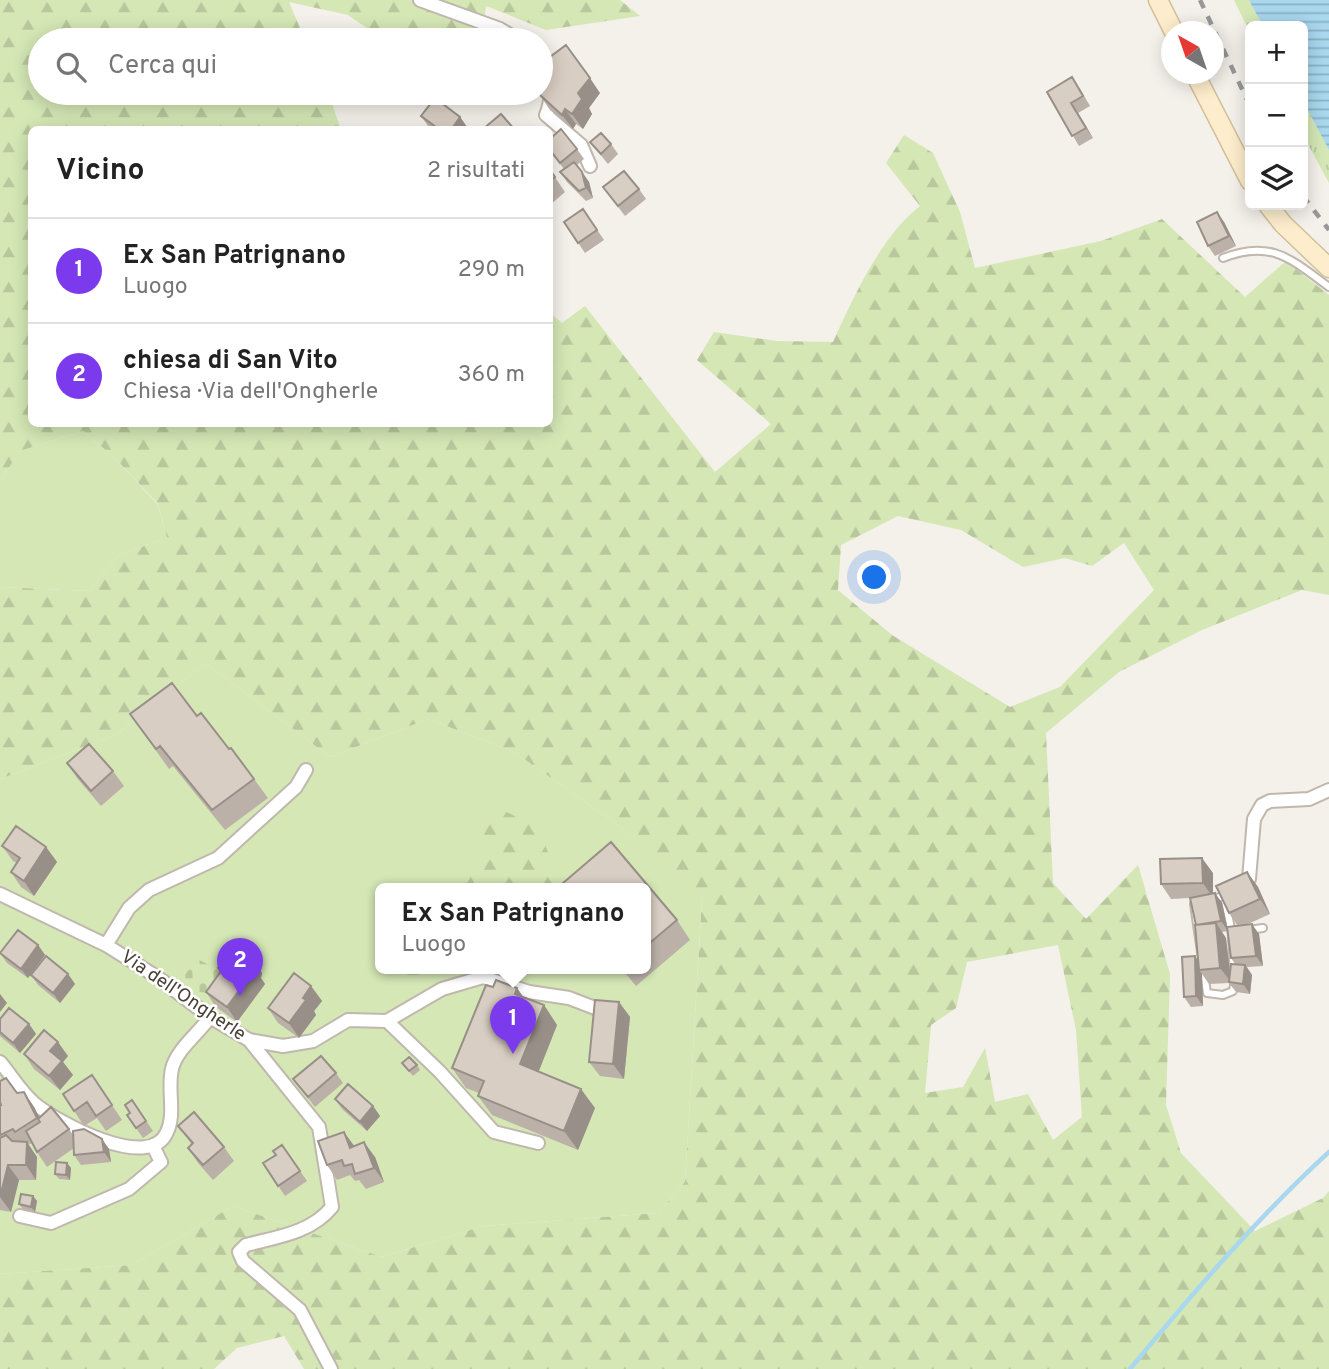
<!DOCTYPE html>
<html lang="it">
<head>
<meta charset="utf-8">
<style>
	:root { --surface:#fff; --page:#f6f6f6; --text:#222; --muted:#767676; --line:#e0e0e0; --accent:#7c3aed }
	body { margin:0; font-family:Overpass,sans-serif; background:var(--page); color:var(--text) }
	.controls { position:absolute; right:21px; top:21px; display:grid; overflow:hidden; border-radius:10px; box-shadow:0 4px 18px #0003 }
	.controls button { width:63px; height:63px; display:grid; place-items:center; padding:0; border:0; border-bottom:2px solid var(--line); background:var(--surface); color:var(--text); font:35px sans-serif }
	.compass { position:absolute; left:1161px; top:21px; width:63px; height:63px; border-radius:50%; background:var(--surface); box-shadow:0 4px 18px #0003; rotate:320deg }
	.you { position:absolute; left:875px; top:578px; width:24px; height:24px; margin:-18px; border:5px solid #fff; border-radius:50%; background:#1a73e8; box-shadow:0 0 0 10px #1a73e833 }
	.badge { display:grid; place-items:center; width:46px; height:46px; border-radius:50%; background:var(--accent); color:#fff; font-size:23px; font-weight:700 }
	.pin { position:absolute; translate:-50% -58px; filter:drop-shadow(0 2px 4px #0008) }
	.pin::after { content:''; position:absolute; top:37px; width:24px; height:21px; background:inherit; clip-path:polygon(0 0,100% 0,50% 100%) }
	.popup { position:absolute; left:375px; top:883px; width:276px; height:91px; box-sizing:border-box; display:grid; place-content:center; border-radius:10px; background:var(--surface); filter:drop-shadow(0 2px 5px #0005); font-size:23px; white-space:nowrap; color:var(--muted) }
	.popup b { font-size:26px; color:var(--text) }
	.popup::after { content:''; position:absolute; left:50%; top:100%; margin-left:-14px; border:14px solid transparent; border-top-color:var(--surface) }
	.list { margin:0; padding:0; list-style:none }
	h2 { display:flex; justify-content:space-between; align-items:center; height:91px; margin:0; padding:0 28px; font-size:30px }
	h2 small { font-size:23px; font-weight:400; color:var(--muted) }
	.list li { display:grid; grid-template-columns:46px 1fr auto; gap:21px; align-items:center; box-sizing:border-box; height:105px; padding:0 28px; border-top:2px solid var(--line) }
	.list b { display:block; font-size:26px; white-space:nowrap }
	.list p { margin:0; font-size:23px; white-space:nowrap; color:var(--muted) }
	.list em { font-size:23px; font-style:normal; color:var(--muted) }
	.icon { flex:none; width:38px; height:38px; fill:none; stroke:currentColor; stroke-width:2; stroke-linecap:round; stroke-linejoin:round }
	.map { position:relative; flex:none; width:1329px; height:1369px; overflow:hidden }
	.search { position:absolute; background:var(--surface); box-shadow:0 4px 18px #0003; left:28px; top:28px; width:525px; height:77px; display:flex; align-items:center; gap:18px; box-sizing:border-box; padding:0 24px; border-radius:38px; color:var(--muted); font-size:26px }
	.panel { position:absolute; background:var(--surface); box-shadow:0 4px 18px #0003; left:28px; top:126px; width:525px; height:301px; border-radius:10px }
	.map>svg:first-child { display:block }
</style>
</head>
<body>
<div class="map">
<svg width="1329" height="1369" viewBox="0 0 1329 1369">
	<defs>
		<pattern id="forest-firs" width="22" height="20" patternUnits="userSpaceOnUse" patternTransform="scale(1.75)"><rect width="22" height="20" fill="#d4e7b5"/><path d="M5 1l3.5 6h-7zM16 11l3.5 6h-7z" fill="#b8c79c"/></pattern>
		<pattern id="cemetery-stones" width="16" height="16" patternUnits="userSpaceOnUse" patternTransform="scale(1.75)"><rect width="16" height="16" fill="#d4e7b5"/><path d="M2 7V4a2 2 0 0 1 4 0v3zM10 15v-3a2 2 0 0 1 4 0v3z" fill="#b8c79c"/></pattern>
		<pattern id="park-tufts" width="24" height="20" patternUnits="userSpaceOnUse" patternTransform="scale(1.75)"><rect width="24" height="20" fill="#d4e7b5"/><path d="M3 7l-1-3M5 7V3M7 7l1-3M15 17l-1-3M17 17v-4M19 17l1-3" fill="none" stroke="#b8c79c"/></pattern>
		<pattern id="water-rules" width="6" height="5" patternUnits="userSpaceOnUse" patternTransform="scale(1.75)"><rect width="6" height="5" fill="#a9d7ee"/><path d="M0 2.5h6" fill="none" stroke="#8cb0c2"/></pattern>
	</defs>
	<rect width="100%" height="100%" fill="#f4f0ea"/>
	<!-- grass -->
	<path fill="#d4e7b5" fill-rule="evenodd" d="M83 431 114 457 158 505 167 538 118 555 89 591 0 587V481L20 451Z
		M206 663 330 757 428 719 514 752 617 824 702 898 685 1182 658 1213 483 1226 382 1257 233 1206 132 1265 0 1274V779L116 735ZM380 888H646V968H380Z"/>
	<!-- forest -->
	<path fill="url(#forest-firs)" fill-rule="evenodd" d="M0 0H620L640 16 546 30 486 6 482 40H384L348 15 289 2 305 40H40V93H328L341 129 32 130V424H550V313L562 323 585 306 715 472 771 424 697 360 714 332 777 341 833 342C853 298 881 236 920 206L886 163 904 135 933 153 960 212 975 268 1101 241 1162 219 1245 297 1286 261 1329 295V595L1302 590 1202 630 1119 672 1046 733 1053 883 1086 919 1138 865 1170 974 1166 1105 1181 1153 1255 1231 1323 1198 1329 1191V1369H304L284 1336 237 1348 214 1369H0V1274L132 1265 233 1206 382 1257 483 1226 658 1213 685 1182 702 899 617 824 514 752 428 719 330 757 206 663 116 735 0 779V587L89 591 118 555 167 538 158 504 114 457 83 431 20 451 0 481ZM898 516 961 530 1023 567 1065 558 1092 566 1124 543 1154 590 1060 687 1010 707 892 635 838 590 841 545ZM1058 945 1076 1030 1082 1117 1053 1140 1028 1094 995 1102 985 1048 963 1087 925 1093 931 1025 956 1008 967 962Z
		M490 804 539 828 561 888H454L462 885 482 840Z
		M400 968H469L404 985Z"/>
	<!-- cemetery -->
	<path fill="url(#cemetery-stones)" d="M197 959 233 976 232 986 216 1007 178 984Z"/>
	<!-- park -->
	<path fill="url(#park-tufts)" d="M1234 0H1329V183L1303 135V26H1250V33Z"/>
	<!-- water -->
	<path fill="url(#water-rules)" d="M1249 0H1329V150L1303 101V26H1263Z"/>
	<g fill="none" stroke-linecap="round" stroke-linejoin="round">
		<!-- stream -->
		<path stroke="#a9d7ee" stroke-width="4.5" d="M1130 1369C1193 1293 1256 1219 1329 1152"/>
		<defs>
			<path id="service" d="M1223 258C1271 239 1291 259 1329 287
				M1224 896 1232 933 1234 985 1233 991 1223 995 1207 993 1194 904Z
				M1248 930 1263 928"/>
			<path id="minor" d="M420 0 500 29 518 40
				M541 64C553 80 553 97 546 115L581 145 590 166
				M1241 885 1249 879 1254 819 1262 805 1270 801 1309 799 1329 790
				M0 894 106 945 157 977 210 1017 249 1040 319 1127 332 1207C311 1233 277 1237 246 1245L239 1252 243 1261 300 1310 331 1369
				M106 945 129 908 149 890 218 858 296 787 306 770
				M387 1021 442 989 483 977 529 992 569 998 595 1008
				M387 1021 440 1072 494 1132 538 1143
				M249 1040 283 1046 313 1041 348 1020 387 1021
				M0 1062C11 1075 21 1092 34 1103 56 1122 150 1173 167 1132 176 1113 167 1089 172 1069 176 1050 199 1033 210 1017
				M20 1216 51 1223 129 1189 161 1162 153 1146"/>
			<path id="secondary" d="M1158 0 1174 32
				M1195 74 1250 181
				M1268 205 1283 224 1329 268"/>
		</defs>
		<!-- service casing -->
		<use href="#service" stroke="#c0b7ad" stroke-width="10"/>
		<!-- minor casing -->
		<use href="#minor" stroke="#c0b7ad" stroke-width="16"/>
		<!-- secondary casing -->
		<use href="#secondary" stroke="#d2c09b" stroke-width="21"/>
		<!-- service -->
		<use href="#service" stroke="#fff" stroke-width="6"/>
		<!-- minor -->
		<use href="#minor" stroke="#fff" stroke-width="12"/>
		<!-- secondary -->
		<use href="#secondary" stroke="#fdedcc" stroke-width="18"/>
		<!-- rail -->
		<path stroke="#989898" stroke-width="4.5" stroke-dasharray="9 9" stroke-linecap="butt" d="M1200 0 1250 106
			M1303 196 1329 230"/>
	</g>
	<!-- wall -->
	<path fill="#bbb1a8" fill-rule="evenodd" d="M1079 87 1090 106 1078 113 1093 138 1079 146 1047 92Z
		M518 93H536L531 101Z
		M600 93 589 108 592 114 583 129 576 124 573 129 550 110 540 95Z
		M421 116 460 117 467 127 465 130H433L428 126Z
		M550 139 577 149 584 159 577 165 589 182 593 198 586 201 567 182 560 172 564 169 550 151Z
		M590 142 611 144 618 154 608 164Z
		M550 170 565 192 550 205Z
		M603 187 639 189 646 199 625 216Z
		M583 209 604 240 585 253 564 222Z
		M1224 222 1236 246 1215 256 1208 246Z
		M130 714 197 716 229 749 254 779 268 798 225 830 173 766 169 769Z
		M67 763 113 771 124 786 101 806 77 778Z
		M611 842 677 920 690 940 636 986 621 968H646V888H567L563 883Z
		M2 846 46 847 57 862 34 896 21 887 11 872 17 863 13 861Z
		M1247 872 1258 887 1270 914 1248 924 1259 934 1263 966 1247 967 1252 975 1250 994 1236 992 1229 983 1209 984 1202 974 1203 1006 1191 1007 1184 997 1198 961 1196 925 1190 898 1171 899 1161 884 1213 873V893H1215L1222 903 1227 927 1237 925 1229 913ZM1228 931 1231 958 1235 964 1230 973 1226 938 1222 932Z
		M38 945 45 955 28 978 7 963 0 953Z
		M238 956 262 973 261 978 265 984 237 1022 216 1007 206 992 220 972 218 968 227 964Z
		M68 974 75 984 60 1003 38 985 31 975Z
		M311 986 322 1001 314 1011 316 1015 299 1038 278 1023 268 1008Z
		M493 987 517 988 523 997 544 1005 557 1025 539 1071 595 1108 578 1150 492 1115 478 1096 479 1093 466 1088 452 1068Z
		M619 1002 630 1017 624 1079 600 1076 589 1062Z
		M0 1019 29 1024 36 1034 20 1053 0 1036Z
		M24 1054 68 1056 63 1062 73 1075 60 1090 34 1069Z
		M402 1063 417 1065 420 1070 413 1076Z
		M336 1073 343 1083 315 1107 293 1079Z
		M92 1075 122 1120 106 1131 97 1118 84 1126 63 1094Z
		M0 1081 17 1093 24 1092 34 1107 40 1118 69 1129 73 1135 102 1139 109 1149 111 1162 81 1165 74 1155V1148L47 1167 37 1152 32 1143 28 1145 37 1157 36 1180H19L11 1212 0 1210Z
		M335 1099 373 1106 380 1116 367 1131 342 1109Z
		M132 1100 153 1131 143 1138 127 1115 130 1113Z
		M178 1126 224 1147 234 1161 213 1180 198 1163 188 1148 192 1145Z
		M282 1145 307 1181 285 1196 263 1163 276 1155Z
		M354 1146 375 1157 384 1182 366 1189 359 1180 355 1181 350 1175 337 1180 327 1165Z
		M67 1163 71 1168 70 1180 59 1179 55 1174Z
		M33 1196 37 1201 35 1212 23 1209 19 1204Z"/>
	<!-- shaded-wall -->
	<path fill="#989088" d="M590 78 600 93 589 108 592 114 583 129 572 114 578 93Z
		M524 93H536L531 101Z
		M1071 103 1078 113 1093 138 1086 128Z
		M565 109 576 124 573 129 562 115Z
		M460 117 467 127 465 130H451Z
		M582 172 589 182 593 198 586 188Z
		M1217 212 1224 222 1236 246 1229 236Z
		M46 847 57 862 34 896 24 881Z
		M1202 858 1213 873V898L1203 883Z
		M1247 872 1258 887 1270 914 1260 899Z
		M1215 893 1222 903 1228 931 1221 921Z
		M1216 923 1226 938 1231 982 1220 968Z
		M1252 924 1259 934 1263 966 1256 956Z
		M38 945 45 955 28 978 21 969Z
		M1195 956 1202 966 1199 970 1202 974 1203 1006 1196 996Z
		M251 958 262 973 261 978 265 984 237 1022 227 1007 250 966Z
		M1245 965 1252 975 1250 994 1243 984Z
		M68 974 75 984 60 1003 53 993Z
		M311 986 322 1001 314 1011 316 1015 299 1038 289 1023 303 998Z
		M517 988 531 1008 515 994Z
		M0 994 7 1003 0 1012Z
		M619 1002 630 1017 624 1079 613 1064Z
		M544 1005 557 1025 534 1083 520 1064Z
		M29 1024 36 1034 20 1053 13 1043Z
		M58 1042 68 1056 63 1062 73 1075 60 1090 49 1076 50 1051Z
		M581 1089 595 1108 578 1150 564 1131Z
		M24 1092 34 1107 47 1133 37 1118Z
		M373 1106 380 1116 367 1131 360 1122Z
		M344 1132 355 1147 350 1148Z
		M102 1139 109 1149 111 1162 104 1152Z
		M27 1142 37 1157 36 1180 26 1165Z
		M364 1142 375 1157 384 1182 374 1168Z
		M67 1163 71 1168 70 1180 66 1175Z
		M8 1165 19 1180 11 1212 0 1197Z
		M33 1196 37 1201 35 1212 31 1207Z"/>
	<!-- building -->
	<path fill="#d9cec3" stroke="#989088" stroke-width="2" d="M566 45 590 78 578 93 582 99 572 114 565 109 562 115 540 95 550 74 542 63Z
		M1072 77 1083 96 1071 103 1086 128 1072 136 1047 92Z
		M435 98 460 117 451 130H440L421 116Z
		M501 114 515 130 483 129Z
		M561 129 577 149 560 163 550 150V139Z
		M601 133 611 144 601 154 590 142Z
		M574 162 582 172 586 188 579 191 560 172Z
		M550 170 555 177 550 181Z
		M624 171 639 189 618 206 603 187Z
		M583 209 597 230 578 243 564 222Z
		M1217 212 1229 236 1208 246 1197 222Z
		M172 683 197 716 201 713 229 749 231 748 254 779 212 810 160 746 156 749 130 714Z
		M89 744 113 771 91 791 67 763Z
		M16 826 46 847 24 881 11 872 20 858 2 846Z
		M611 842 677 920 646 946V888H568L563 883Z
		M1202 858 1203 883 1161 884 1160 859Z
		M1247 872 1260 899 1229 913 1216 886Z
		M1215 893 1221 921 1196 925 1190 898Z
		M1216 923 1220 968 1199 970 1195 925Z
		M1252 924 1256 956 1231 958 1227 927Z
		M18 930 38 945 21 969 0 953Z
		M241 953 251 958 250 966 255 969 227 1007 206 992 221 971 218 968 223 961 227 964 235 954 238 956Z
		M46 956 68 974 53 993 31 975Z
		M1195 956 1196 996 1184 997 1182 957Z
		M1231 964 1245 965 1243 984 1229 982Z
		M294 973 311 986 303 998 306 1000 289 1023 268 1008Z
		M496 980 517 988 515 994 544 1005 520 1064 581 1089 564 1131 478 1096 484 1081 452 1068 486 985 493 987Z
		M595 1000 619 1002 613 1064 589 1062Z
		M9 1008 29 1024 13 1043 0 1032V1019Z
		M44 1030 58 1042 50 1051 62 1061 49 1076 24 1054Z
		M321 1056 336 1073 308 1097 293 1079Z
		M409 1057 417 1065 409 1071 402 1063Z
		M92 1075 112 1105 96 1116 87 1102 74 1111 63 1094Z
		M6 1078 17 1093 24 1092 37 1118 15 1132 13 1129 0 1135V1105H1L0 1102V1081Z
		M348 1084 373 1106 360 1122 335 1099Z
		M132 1100 146 1121 136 1128 127 1115 130 1113 125 1105Z
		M51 1107 69 1129 37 1152 26 1131 40 1122 38 1119Z
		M194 1112 224 1147 203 1165 188 1148 193 1143 178 1126Z
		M84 1129 102 1139 104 1152 74 1155 73 1131Z
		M344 1132 350 1148 364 1142 374 1168 355 1174 352 1164 344 1166 342 1160 327 1165 318 1141Z
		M6 1135 12 1141 27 1142 26 1165H8L0 1197V1138Z
		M282 1145 300 1171 278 1186 263 1163 276 1155 273 1151Z
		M56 1162 67 1163 66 1175 55 1174Z
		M21 1194 33 1196 31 1207 19 1204Z"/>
	<g text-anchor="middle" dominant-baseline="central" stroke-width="5" stroke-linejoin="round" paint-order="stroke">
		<!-- street labels -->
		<g font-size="19" fill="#484138" stroke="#fff">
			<text transform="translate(183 996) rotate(34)">Via dell'Ongherle</text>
		</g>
	</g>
</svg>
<div class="controls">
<button>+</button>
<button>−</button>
<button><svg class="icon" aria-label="layers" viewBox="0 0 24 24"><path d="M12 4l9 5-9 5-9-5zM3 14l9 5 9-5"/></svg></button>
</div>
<svg class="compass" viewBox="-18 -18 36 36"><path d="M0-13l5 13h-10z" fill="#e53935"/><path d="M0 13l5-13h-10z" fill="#767676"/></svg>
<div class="you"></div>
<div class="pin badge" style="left:513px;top:1054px">1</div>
<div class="popup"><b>Ex San Patrignano</b>Luogo</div>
<div class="pin badge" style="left:240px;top:996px">2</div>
<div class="search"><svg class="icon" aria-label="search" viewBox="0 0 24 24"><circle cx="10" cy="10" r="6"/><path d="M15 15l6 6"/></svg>Cerca qui</div>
<section class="panel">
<h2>Vicino<small>2 risultati</small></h2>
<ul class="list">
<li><span class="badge">1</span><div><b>Ex San Patrignano</b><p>Luogo</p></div><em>290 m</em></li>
<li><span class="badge">2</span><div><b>chiesa di San Vito</b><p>Chiesa · Via dell'Ongherle</p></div><em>360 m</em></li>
</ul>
</section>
</div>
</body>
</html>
